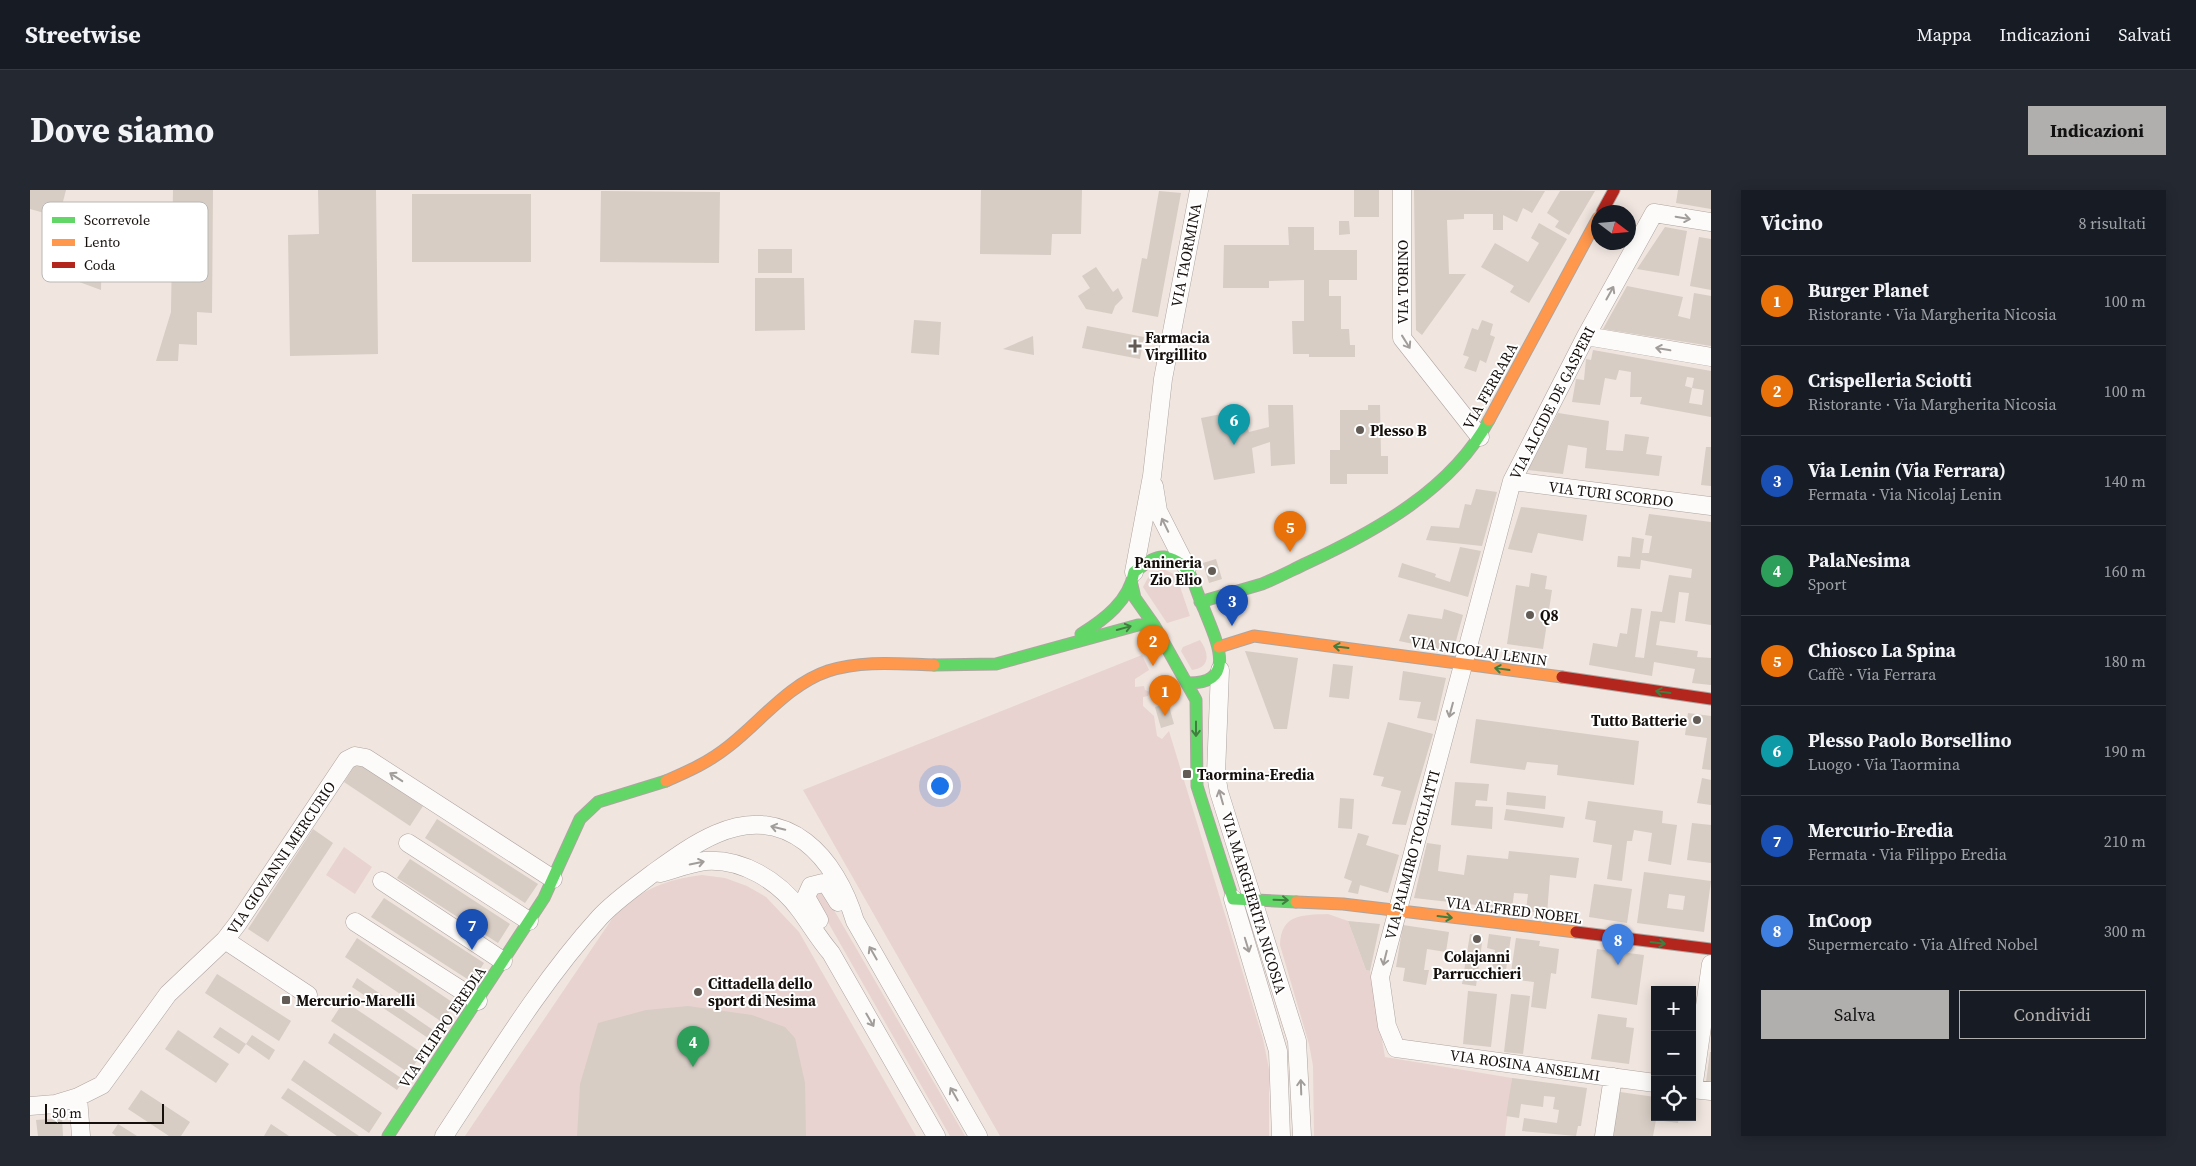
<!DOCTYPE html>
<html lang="it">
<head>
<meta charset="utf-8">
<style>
	:root { --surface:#171b24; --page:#242831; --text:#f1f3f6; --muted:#9ea1a6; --line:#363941; --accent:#b1afae }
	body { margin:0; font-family:"Source Serif 4",serif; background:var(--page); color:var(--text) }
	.controls { position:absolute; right:15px; bottom:15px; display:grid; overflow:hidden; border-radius:0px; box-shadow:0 2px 12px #0003 }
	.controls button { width:45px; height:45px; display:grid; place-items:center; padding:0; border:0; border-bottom:1px solid var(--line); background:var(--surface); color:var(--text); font:25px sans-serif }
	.compass { position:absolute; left:1561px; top:15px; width:45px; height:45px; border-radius:50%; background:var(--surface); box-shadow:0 2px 12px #0003; rotate:106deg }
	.scale { position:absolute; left:15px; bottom:12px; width:119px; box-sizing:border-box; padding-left:5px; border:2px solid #16100c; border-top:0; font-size:14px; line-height:18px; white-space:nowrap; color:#16100c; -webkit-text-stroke:4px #fff; paint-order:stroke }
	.you { position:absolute; left:909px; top:595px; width:18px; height:18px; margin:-12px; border:4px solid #fff; border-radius:50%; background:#1a73e8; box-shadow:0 0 0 8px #1a73e833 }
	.badge { display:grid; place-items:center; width:32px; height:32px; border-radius:50%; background:var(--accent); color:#fff; font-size:16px; font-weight:700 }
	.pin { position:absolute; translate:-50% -41px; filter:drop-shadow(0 1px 2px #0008) }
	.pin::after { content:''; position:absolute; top:26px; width:18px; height:15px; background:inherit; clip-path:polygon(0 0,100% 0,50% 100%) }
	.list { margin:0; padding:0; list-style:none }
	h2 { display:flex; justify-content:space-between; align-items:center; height:65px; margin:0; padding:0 20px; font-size:21px }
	h2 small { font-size:16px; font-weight:400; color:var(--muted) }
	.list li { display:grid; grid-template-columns:32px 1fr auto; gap:15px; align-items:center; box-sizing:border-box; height:90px; padding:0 20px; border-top:1px solid var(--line) }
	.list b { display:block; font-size:19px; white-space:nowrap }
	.list p { margin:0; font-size:16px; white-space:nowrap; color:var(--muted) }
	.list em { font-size:16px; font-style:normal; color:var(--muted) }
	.actions { display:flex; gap:10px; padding:15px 20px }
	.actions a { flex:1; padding:11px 0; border:1px solid var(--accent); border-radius:0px; text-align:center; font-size:18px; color:var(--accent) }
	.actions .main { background:var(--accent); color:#111 }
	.icon { flex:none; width:28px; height:28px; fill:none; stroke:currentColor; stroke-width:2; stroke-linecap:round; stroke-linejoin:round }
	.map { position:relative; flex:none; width:1681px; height:946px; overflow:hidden; border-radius:0px }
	header { display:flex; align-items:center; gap:30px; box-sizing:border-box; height:70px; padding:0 25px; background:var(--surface); border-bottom:1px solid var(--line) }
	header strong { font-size:24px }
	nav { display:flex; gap:28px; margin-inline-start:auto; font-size:18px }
	.intro { display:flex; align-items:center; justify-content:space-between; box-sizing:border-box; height:120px; padding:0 30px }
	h1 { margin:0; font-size:35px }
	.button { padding:12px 22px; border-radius:0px; background:var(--accent); color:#111; font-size:18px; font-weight:700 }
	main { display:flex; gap:30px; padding:0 30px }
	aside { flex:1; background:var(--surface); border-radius:0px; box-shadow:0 2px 12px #0003 }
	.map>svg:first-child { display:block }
</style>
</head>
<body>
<header>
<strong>Streetwise</strong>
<nav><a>Mappa</a><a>Indicazioni</a><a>Salvati</a></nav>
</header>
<div class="intro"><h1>Dove siamo</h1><a class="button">Indicazioni</a></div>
<main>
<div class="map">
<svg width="1681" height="946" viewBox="0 0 1681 946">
	<rect width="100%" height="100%" fill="#f0e5df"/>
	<!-- green -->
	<path fill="#e8d3d0" d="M1133 379 1146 385 1160 426 1137 433 1113 397 1120 384Z
		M1170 450C1179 462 1181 478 1162 480L1151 461 1153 457Z
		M1112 465 1119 480 1105 489V497L1114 496 1115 500 1120 502 1118 506 1113 507V516L1124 526 1127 546 1132 549 1139 541 1233 849 1239 879V946H970L773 600Z
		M314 657 342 677 325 704 296 685Z
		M672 685 695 688 717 696 736 707 769 742 886 946H435L586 723C616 698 634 690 672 685Z
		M784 701H793L935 946H920L783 706Z
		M1298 724 1318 731 1336 780 1340 781 1355 867 1482 888 1475 946H1284L1283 876 1279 854 1250 755C1251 724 1272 725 1298 724Z"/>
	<!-- building -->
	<path fill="#d7cdc5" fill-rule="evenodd" d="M0 0H36L29 27 0 19Z
		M143 0H183L182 123 167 122V155L149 154 148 171H126L141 122Z
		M288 0H346L348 164 260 166 258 45 289 44Z
		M951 0H1052L1051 44H1022L1021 65 950 64Z
		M1324 0H1349V27H1324Z
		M1384 0 1515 1 1502 23 1493 18 1487 32 1473 25V40H1463V24H1434V29L1417 30 1419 84H1436L1392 145 1386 140Z
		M1648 0H1681V19L1646 13Z
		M571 1 690 2 689 73 570 72Z
		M1129 1 1151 3 1128 127 1102 122 1112 68 1117 69Z
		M1530 1H1565L1539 45 1525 37 1529 31 1517 23Z
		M382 4H501V72H382Z
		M1309 31H1319L1320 44 1309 45Z
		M1509 33 1537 49 1499 113 1480 102 1484 96 1451 77 1465 53 1498 72 1509 53 1501 48Z
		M1258 37H1284V60H1327V90H1299V106H1311V139H1319L1320 155H1325V167H1279V164H1263L1262 131H1274V90L1239 91V98H1193L1194 55H1259Z
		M1635 37 1657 41 1649 86 1607 79Z
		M1669 47 1681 49V100L1660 96Z
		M72 52 71 100 33 86V53Z
		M728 59H762V83H728Z
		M1066 77 1083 102 1088 98 1093 108 1085 116 1082 124 1056 119 1048 106 1060 98 1052 86Z
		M725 88H774L775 140 725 141Z
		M1597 96 1653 107 1648 126 1660 129 1664 103 1681 106V156L1573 139Z
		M884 130 911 132 909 165 881 163Z
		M1452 130 1463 134 1460 145 1465 147 1456 173 1450 170 1446 182 1434 178 1439 167 1433 165 1442 138 1448 140Z
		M1057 136 1114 147 1110 169 1052 158Z
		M1003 146 1004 165 973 159Z
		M1563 160 1681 181V227L1610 214 1612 207H1600L1601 182 1589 180 1586 190 1575 188 1570 215 1542 212 1546 189 1554 190 1556 169 1561 170ZM1657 187 1664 188 1662 198 1674 200 1672 215 1659 213 1662 198 1655 196Z
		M1238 215H1263L1265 274 1241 276 1240 252 1222 258 1225 283 1184 290 1171 228 1212 220 1219 242 1239 237Z
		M1338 215H1350L1351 266H1358V284H1317V294H1300V260H1310V220H1338Z
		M1528 223 1579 231 1576 260 1593 261 1595 244 1619 247 1616 264 1632 266 1629 286 1555 278 1557 258 1538 255 1533 284 1498 280Z
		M1676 257H1681V296L1671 295Z
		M1446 299 1467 302 1452 356 1396 350 1401 336 1429 338 1435 314 1441 315Z
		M1491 317 1557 325 1553 351 1508 343 1502 363 1478 359Z
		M1619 324 1681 332V435L1655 431 1659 403 1649 402 1645 433 1630 431 1626 455 1668 461 1667 467 1681 468V495L1662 493 1665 479 1624 472 1622 486 1559 475 1563 453 1587 457 1590 443 1597 444 1601 418 1612 419 1605 467 1614 468 1621 421 1632 422 1639 385 1661 388 1662 379 1611 370 1610 379 1587 377 1588 366 1600 367 1602 347 1614 349 1612 363H1619L1622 346 1615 345Z
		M1430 357 1451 361 1438 407 1368 387 1372 373 1406 384 1405 387 1420 392Z
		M1186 369 1192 389 1179 393 1173 373Z
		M1501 383 1517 386 1515 399 1522 400 1513 459 1477 454 1486 395 1499 397Z
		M1414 419 1433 425 1423 462 1369 451 1378 424 1412 429Z
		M1215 461 1268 468 1257 539H1244Z
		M1303 474 1323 476 1319 509 1299 507Z
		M1373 481 1416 488 1406 531 1387 528 1391 512 1369 510Z
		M1138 513 1144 534 1131 538 1125 517Z
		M1658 523 1681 526V580L1672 579 1677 548 1655 545Z
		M1446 529 1609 551 1604 595 1527 585 1528 575 1497 572 1495 580 1440 573Z
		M1358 532 1403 544 1376 635 1362 634 1371 601 1351 596 1354 587 1343 585Z
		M327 572 393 616 380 636 314 592Z
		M1672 588 1681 590V615L1667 613Z
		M1425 592 1459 594 1457 611 1446 610 1445 616 1463 617 1462 639 1421 635Z
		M1477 602 1516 606 1515 619 1476 615Z
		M1310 608 1324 609 1322 639 1308 638Z
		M1558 611 1633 621 1632 633 1647 635 1641 675 1618 671 1622 643 1604 640 1602 651H1597L1592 691 1577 689 1582 655 1563 652 1566 631 1555 629Z
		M1476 619 1535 627 1533 638 1474 630Z
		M407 629 508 694 495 713 395 648Z
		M1662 633 1681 635V673L1657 670Z
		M283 639 303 653 238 752 218 739Z
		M1328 643 1339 646 1336 655 1369 665 1358 703 1330 695 1328 704 1318 702 1322 691 1314 688Z
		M1397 653 1411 655 1408 681 1434 685 1437 665 1478 669 1479 661 1549 668 1546 688 1520 685 1517 724 1496 721 1498 704 1484 703 1482 719 1384 708Z
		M380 669 480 734 468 753 367 688Z
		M1614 682 1681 691 1674 742 1607 733ZM1639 704 1655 706 1653 720 1637 718Z
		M1564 694 1602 699 1597 733 1559 727Z
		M354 708 454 773 442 792 341 727Z
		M1318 731 1350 734 1340 781 1336 780Z
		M1373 735 1419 742 1416 762 1397 759 1394 780H1399L1396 795 1373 791 1375 778 1366 777Z
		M1440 744 1453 746 1446 796 1432 794Z
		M1459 744 1481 747 1476 780 1462 778 1465 760 1457 758Z
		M327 748 425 814 412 832 315 767Z
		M1486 748 1510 751 1509 756 1529 759 1526 784 1521 783 1516 819 1501 817 1504 792 1480 789Z
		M1567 759 1614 765 1607 815 1561 808Z
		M187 784 261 831 249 851 175 803Z
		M327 788 406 842 401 850 322 797Z
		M1438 801 1467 804 1461 857 1433 854Z
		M1481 804 1500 806 1493 864 1474 862Z
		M314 811 392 863 379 883 301 831Z
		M658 816 722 825 755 837 765 848 775 893 776 946H547L550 894 568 833 616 820Z
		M1568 824 1597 828 1596 837 1604 838 1599 874 1561 869Z
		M190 837 216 854 209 864 183 847Z
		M148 840 199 874 186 893 135 859Z
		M304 843 374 890 367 900 298 853Z
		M222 845 245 860 239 870 216 854Z
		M1680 862H1681V893L1676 892Z
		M274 870 352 923 339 943 261 890Z
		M1482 888 1557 898 1551 936H1548L1546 946 1492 941 1494 928 1527 933 1529 920 1523 919 1525 907 1514 906 1513 917 1491 914 1489 928 1476 926Z
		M258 898 329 946H307L251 908Z
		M111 900 160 932 151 946H139L98 919Z
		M1590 902 1625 907V927H1649L1648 933 1626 930 1623 946H1583Z
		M32 928 33 946H8L6 930Z
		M88 934 107 946H86L82 943Z
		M241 934 259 946H234Z"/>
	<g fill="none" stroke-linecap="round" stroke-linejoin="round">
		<defs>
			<path id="street" d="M1372 0V148L1450 247
				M1556 146 1681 167
				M1482 291 1681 316
				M1124 296 1128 321 1157 378
				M1104 382 1122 286 1133 189 1169 0
				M1190 480 1186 584 1189 602 1267 851 1272 946
				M378 653 499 731
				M630 683C645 679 660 673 675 671 712 668 749 691 770 720 781 735 789 749 801 763L906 946
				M352 691 473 771
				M1203 709 1248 861 1251 946
				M789 730 776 707 781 696 793 693 798 696 808 712
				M325 732 448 811
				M195 750 278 805
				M1625 893 1366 858 1357 836 1350 787 1482 291 1556 146 1624 23 1681 32
				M1662 899 1681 901
				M1663 899 1681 774
				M48 907 51 946
				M0 916 25 914 48 907 72 895 138 804 195 750 208 733 317 570 325 566 336 568 523 689
				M414 946C463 872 510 793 570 727 586 710 604 698 622 684 643 669 663 654 686 644 758 612 806 668 825 731L948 946
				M1574 946 1583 887"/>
			<path id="fast" d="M1102 395 1105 408 1124 435 1166 510 1167 596 1203 709 1266 712
				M1170 412C1191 406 1212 400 1232 394 1247 388 1262 380 1277 373 1346 341 1422 299 1459 230
				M1051 444C1075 429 1099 411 1104 382 1113 376 1123 366 1134 367 1142 368 1153 374 1157 380 1165 391 1168 407 1174 419 1185 448 1210 494 1157 493
				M904 475 966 474 1108 435H1124
				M358 946 514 708 550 629 568 612 636 591"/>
			<path id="slow" d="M1459 230 1568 28
				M1189 457 1224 446 1532 487
				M636 591C659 581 679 572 699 556 731 531 759 494 798 481 833 470 869 474 904 475
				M1266 712 1313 714 1546 742"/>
			<path id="jam" d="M1572 22 1584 0
				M1532 487 1681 509
				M1546 742 1681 759"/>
		</defs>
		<!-- street casing -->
		<use href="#street" stroke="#ada5a0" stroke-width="19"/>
		<!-- fast casing -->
		<use href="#fast" stroke="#ada5a0" stroke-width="13"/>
		<!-- slow casing -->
		<use href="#slow" stroke="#ada5a0" stroke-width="13"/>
		<!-- jam casing -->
		<use href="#jam" stroke="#ada5a0" stroke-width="13"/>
		<!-- street -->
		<use href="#street" stroke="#fdfbfa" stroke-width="18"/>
		<!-- fast -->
		<use href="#fast" stroke="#63d668" stroke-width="11"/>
		<!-- slow -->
		<use href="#slow" stroke="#ff974d" stroke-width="11"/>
		<!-- jam -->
		<use href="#jam" stroke="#b3261e" stroke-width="11"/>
	</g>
	<!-- one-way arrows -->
	<defs><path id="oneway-shaft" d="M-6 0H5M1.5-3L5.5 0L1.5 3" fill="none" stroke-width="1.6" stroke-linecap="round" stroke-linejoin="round" transform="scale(1.25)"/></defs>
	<g stroke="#a19d9b">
		<use href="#oneway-shaft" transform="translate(1653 28) rotate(10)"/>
		<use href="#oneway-shaft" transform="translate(1580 103) rotate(-61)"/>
		<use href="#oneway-shaft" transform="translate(1376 152) rotate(58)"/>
		<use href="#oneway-shaft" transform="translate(1633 159) rotate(-170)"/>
		<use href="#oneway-shaft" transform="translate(1135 335) rotate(-116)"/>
		<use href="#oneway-shaft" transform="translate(1421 520) rotate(105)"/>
		<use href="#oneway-shaft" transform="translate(366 587) rotate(-147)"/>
		<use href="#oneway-shaft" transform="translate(1191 607) rotate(-106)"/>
		<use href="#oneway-shaft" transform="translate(748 638) rotate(-166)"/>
		<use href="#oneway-shaft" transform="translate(667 673) rotate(-12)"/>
		<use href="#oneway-shaft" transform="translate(1217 755) rotate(73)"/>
		<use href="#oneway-shaft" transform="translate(843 763) rotate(-120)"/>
		<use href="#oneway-shaft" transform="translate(1355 768) rotate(104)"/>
		<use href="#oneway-shaft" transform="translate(840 830) rotate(60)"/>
		<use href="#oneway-shaft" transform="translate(1271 897) rotate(-92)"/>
		<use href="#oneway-shaft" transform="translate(924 904) rotate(-120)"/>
	</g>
	<g stroke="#407d3f">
		<use href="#oneway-shaft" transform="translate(1094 438) rotate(-15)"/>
		<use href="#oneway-shaft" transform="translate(1311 457) rotate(-173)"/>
		<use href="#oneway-shaft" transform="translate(1472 479) rotate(-172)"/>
		<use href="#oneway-shaft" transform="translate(1633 502) rotate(-172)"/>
		<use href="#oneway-shaft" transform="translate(1166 539) rotate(90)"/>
		<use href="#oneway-shaft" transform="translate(1251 710) rotate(2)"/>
		<use href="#oneway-shaft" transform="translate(1415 727) rotate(7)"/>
		<use href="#oneway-shaft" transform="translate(1628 753) rotate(7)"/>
	</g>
	<!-- markers -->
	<g fill="#625b56" stroke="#fff" stroke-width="2">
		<path d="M1102.5 148.5h5v5h5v5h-5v5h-5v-5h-5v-5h5z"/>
		<circle cx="1330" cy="240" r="5"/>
		<circle cx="1182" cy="381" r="5"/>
		<circle cx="1500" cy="425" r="5"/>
		<circle cx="1667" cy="530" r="5"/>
		<rect x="1152" y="579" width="10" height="10" rx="2.5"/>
		<circle cx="1447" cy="749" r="5"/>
		<circle cx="668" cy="802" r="5"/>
		<rect x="251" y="805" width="10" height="10" rx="2.5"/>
	</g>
	<g text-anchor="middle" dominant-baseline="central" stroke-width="4" stroke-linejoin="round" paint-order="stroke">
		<!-- street labels -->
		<g font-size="15" fill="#16100c" stroke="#fff">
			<text transform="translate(1156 65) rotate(-79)">VIA TAORMINA</text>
			<text transform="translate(1372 92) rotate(-90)">VIA TORINO</text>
			<text transform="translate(1460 196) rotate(-61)">VIA FERRARA</text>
			<text transform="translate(1522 213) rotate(-63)">VIA ALCIDE DE GASPERI</text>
			<text transform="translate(1581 304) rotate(7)">VIA TURI SCORDO</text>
			<text transform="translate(1449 461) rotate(8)">VIA NICOLAJ LENIN</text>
			<text transform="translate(1382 665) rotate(-75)">VIA PALMIRO TOGLIATTI</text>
			<text transform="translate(251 668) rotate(-56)">VIA GIOVANNI MERCURIO</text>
			<text transform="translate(1224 713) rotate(73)">VIA MARGHERITA NICOSIA</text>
			<text transform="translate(1484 720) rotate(7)">VIA ALFRED NOBEL</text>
			<text transform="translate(412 837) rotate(-56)">VIA FILIPPO EREDIA</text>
			<text transform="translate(1495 875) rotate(8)">VIA ROSINA ANSELMI</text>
		</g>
		<!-- poi labels -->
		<g font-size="15" font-weight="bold" fill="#16100c" stroke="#fff" text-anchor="start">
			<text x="1115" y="147">Farmacia<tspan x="1115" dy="17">Virgillito</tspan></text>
			<text x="1340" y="240">Plesso B</text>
			<text x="1172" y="372" text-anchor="end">Panineria<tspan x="1172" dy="17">Zio Elio</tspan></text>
			<text x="1510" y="425">Q8</text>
			<text x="1657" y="530" text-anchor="end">Tutto Batterie</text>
			<text x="1167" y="584">Taormina-Eredia</text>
			<text x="1447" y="766" text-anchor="middle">Colajanni<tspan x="1447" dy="17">Parrucchieri</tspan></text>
			<text x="678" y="793">Cittadella dello<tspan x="678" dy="17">sport di Nesima</tspan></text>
			<text x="266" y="810">Mercurio-Marelli</text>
		</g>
	</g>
	<!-- legend -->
	<rect x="12" y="12" width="166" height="80" rx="8" fill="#fff" stroke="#b9b7b6" stroke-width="1"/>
	<rect x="22" y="27" width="23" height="6" fill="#63d668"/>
	<rect x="22" y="49" width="23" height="7" fill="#ff974d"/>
	<rect x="22" y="72" width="23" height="6" fill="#b3261e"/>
	<g font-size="14" fill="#16100c">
		<text x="54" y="35">Scorrevole</text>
		<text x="54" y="57">Lento</text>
		<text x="54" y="80">Coda</text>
	</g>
</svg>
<div class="controls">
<button>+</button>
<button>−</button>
<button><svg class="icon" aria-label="locate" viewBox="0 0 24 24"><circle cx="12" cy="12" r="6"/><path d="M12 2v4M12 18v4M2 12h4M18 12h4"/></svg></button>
</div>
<svg class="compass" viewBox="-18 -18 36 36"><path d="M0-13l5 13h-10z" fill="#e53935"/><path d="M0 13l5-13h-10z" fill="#9ea1a6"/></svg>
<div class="scale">50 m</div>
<div class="you"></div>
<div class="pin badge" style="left:1135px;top:526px;background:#e8710a">1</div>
<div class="pin badge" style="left:1123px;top:476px;background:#e8710a">2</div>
<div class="pin badge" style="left:1202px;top:436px;background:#1a4fb4">3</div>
<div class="pin badge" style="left:663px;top:877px;background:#2e9e5b">4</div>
<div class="pin badge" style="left:1260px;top:362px;background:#e8710a">5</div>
<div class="pin badge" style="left:1204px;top:255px;background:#0f9aa8">6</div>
<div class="pin badge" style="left:442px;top:760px;background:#1a4fb4">7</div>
<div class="pin badge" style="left:1588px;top:775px;background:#3f7fe0">8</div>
</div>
<aside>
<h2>Vicino<small>8 risultati</small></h2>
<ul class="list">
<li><span class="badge" style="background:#e8710a">1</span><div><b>Burger Planet</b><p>Ristorante · Via Margherita Nicosia</p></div><em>100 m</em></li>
<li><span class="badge" style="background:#e8710a">2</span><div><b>Crispelleria Sciotti</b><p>Ristorante · Via Margherita Nicosia</p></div><em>100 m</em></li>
<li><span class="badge" style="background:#1a4fb4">3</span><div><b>Via Lenin (Via Ferrara)</b><p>Fermata · Via Nicolaj Lenin</p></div><em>140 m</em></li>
<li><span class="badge" style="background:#2e9e5b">4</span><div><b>PalaNesima</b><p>Sport</p></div><em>160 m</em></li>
<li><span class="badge" style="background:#e8710a">5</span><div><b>Chiosco La Spina</b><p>Caffè · Via Ferrara</p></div><em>180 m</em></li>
<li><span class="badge" style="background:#0f9aa8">6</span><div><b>Plesso Paolo Borsellino</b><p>Luogo · Via Taormina</p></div><em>190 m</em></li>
<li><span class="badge" style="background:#1a4fb4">7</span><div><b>Mercurio-Eredia</b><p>Fermata · Via Filippo Eredia</p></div><em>210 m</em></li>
<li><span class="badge" style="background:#3f7fe0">8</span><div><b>InCoop</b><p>Supermercato · Via Alfred Nobel</p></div><em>300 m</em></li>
</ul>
<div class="actions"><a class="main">Salva</a><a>Condividi</a></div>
</aside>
</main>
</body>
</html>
